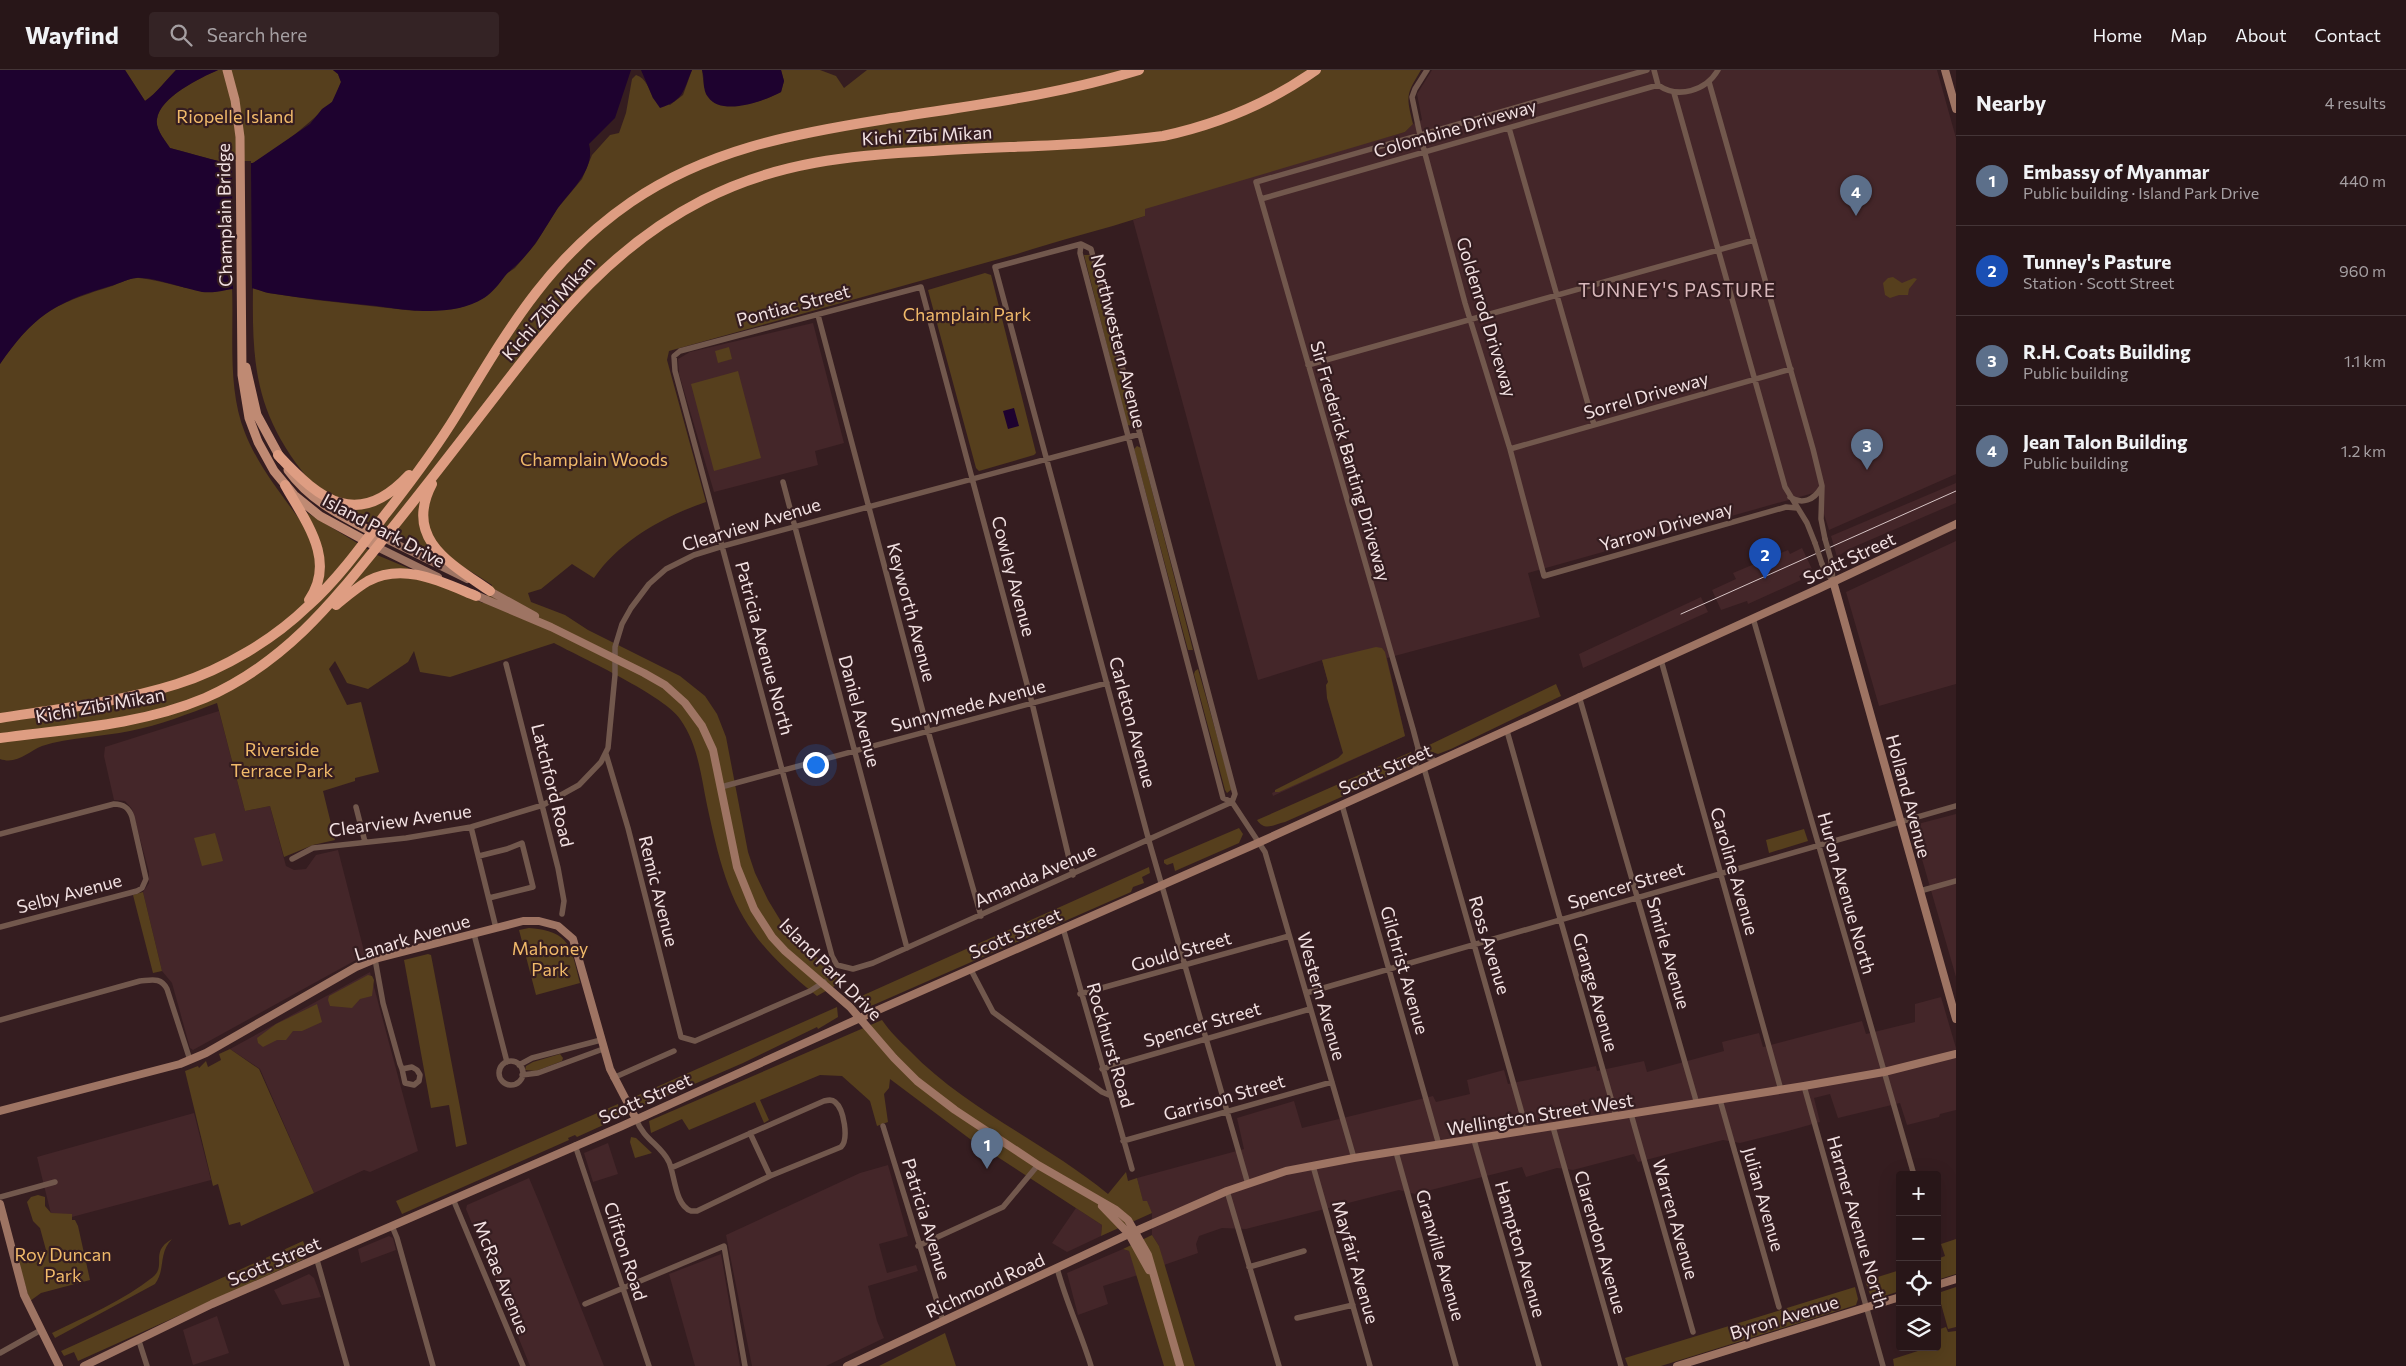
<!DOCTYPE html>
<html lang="en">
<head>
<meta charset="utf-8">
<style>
	:root { --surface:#281618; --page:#342325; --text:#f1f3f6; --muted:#a59fa2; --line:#443537; --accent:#8c9099 }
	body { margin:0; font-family:Commissioner,sans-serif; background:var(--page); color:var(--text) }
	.controls { position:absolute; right:15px; bottom:15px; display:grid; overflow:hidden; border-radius:5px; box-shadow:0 5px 20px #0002 }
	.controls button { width:45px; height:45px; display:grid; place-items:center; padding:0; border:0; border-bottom:1px solid var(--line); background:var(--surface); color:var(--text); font:25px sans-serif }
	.you { position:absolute; left:815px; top:694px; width:18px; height:18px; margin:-12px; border:4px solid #fff; border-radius:50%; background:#1a73e8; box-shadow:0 0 0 8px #1a73e833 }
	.badge { display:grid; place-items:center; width:32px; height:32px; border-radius:50%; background:var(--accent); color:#fff; font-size:16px; font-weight:700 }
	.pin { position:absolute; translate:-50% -41px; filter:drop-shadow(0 1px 2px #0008) }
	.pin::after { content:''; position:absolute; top:26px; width:18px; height:15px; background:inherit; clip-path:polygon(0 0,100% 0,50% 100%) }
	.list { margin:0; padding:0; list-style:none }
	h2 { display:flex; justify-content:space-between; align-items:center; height:65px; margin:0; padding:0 20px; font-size:21px }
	h2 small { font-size:16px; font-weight:400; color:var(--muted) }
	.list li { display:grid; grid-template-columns:32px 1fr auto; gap:15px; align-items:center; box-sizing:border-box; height:90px; padding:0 20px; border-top:1px solid var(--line) }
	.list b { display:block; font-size:19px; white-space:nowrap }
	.list p { margin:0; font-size:16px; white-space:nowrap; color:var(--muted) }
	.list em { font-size:16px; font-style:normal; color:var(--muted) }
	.icon { flex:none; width:28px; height:28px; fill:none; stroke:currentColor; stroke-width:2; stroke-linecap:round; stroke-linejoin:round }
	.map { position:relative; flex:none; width:1956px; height:1296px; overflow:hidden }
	header { display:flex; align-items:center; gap:30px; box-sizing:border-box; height:70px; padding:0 25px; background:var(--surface); border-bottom:1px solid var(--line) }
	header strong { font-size:24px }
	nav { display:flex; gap:28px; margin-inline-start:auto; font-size:18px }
	.search { width:350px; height:45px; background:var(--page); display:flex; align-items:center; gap:12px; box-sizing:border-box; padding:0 18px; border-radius:5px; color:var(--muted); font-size:19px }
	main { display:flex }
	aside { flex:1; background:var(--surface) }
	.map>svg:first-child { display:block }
</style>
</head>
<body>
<header>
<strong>Wayfind</strong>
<div class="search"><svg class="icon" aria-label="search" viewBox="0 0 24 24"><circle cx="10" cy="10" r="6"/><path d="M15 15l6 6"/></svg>Search here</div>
<nav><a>Home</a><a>Map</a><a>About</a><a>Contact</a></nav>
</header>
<main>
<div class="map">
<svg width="1956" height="1296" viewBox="0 0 1956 1296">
	<rect width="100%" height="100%" fill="#351d20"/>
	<!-- built -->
	<path fill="#442629" d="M1432 0H1937L1956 68V404L1829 460 1817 422 1528 503 1540 547 1387 588 1405 666 1273 726 1272 723 1349 684 1322 590 1258 610 1133 150 1145 146 1144 134 1405 62 1413 54 1422 50 1417 24Z
		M813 253 844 373 815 381 818 395 714 422 679 304 678 289 690 282Z
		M1956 413V433L1849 479 1837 487 1831 466Z
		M1956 471V614L1879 636 1846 522Z
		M1802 478 1812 499 1799 506 1801 510 1748 534 1747 531 1721 540 1712 520 1736 509 1733 503 1788 480 1790 484Z
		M1701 527 1708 542 1583 598 1579 584Z
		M219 641 245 741 270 736 286 796 294 800 306 799 316 785 338 780 365 885 193 980 190 978 172 913 162 901 143 822 149 813V802L132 739 125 731 114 730 104 686 105 677Z
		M1956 744V907L1913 758 1914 755Z
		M370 902 418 1081 370 1102 364 1100 314 1123 260 999 230 979Z
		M1941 927 1956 978V1040L1940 1044 1939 1047 1907 1055 1900 1033 1838 1048 1830 1024 1814 1028 1820 1052 1788 1061 1740 1073 1723 1070 1638 1092 1634 1084 1573 1100 1557 1098 1526 1107 1522 1097 1415 1124 1399 1120 1246 1159 1222 1158 1199 1166 1196 1174 1198 1183 1164 1195 1159 1176 1152 1165V1143L1143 1132 1137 1108 1244 1079 1237 1048 1294 1031 1302 1058 1433 1026 1436 1032 1470 1024 1467 1010 1504 1000 1508 1014 1596 996 1597 1001 1644 991 1647 1002 1724 981 1722 972 1759 963 1763 977 1862 951 1866 964 1915 952V934Z
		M194 1043 211 1110 53 1152 37 1087Z
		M608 1073 618 1104 593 1112 584 1083Z
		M888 1095 908 1166 879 1174 883 1189 887 1203 916 1195 918 1201 868 1216 877 1251 884 1268 826 1296H752L726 1165 860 1103Z
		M529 1108 540 1134 604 1296H530L466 1139 467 1135Z
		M1076 1138 1102 1155 1101 1166 1067 1182 1052 1173Z
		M389 1166 393 1168 396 1180 361 1193 358 1179Z
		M1123 1179 1129 1181 1138 1205 1103 1216 1108 1234 1078 1245 1067 1203Z
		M721 1184 740 1296H695L669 1204Z
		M309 1204 314 1208 321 1227 282 1235 274 1220Z
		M217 1246 229 1283 193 1295 183 1260Z"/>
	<!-- green -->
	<path fill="#563f1d" d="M125 0H176C166 10 157 23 145 31Z
		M218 0H333L338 4 341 12C338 19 336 29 331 33 317 46 268 89 252 93 232 98 191 83 170 78 165 70 155 59 157 49 160 27 200 8 218 0Z
		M692 0H702L704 17 714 32C738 38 760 33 781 22L784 11 781 0H820L836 6 844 18 867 0H1421C1406 25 1406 25 1413 54L1405 62 1145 139V146C1102 160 1059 170 1017 184L669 281 667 290 706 432C665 446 620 470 594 508L572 494 541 519 528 523 531 532 565 545 588 560 680 606 705 626 717 644 726 667 748 782 755 803 768 830 782 853 796 870 843 909 840 913 817 926C741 865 727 829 707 735 701 706 698 674 680 649 665 626 582 588 554 573L450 607 420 602 414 581 408 592 368 619 347 613 335 591 329 599 347 635 361 632 379 702 355 708V711L323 721 335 770 313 775 284 787 270 736 245 741 217 633C188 644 160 655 130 661 102 667 69 667 42 676 29 681 17 695 0 689V294C35 244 52 235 109 217 118 214 130 207 139 208 171 211 201 228 232 217 234 265 227 318 245 363 259 398 283 426 305 457L306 442 377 485 408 498 416 508 445 517 483 533 492 515C474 503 456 492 436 482 404 467 368 454 336 436 323 429 311 412 302 401 255 340 252 292 253 218L268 223 316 230 415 241 459 238 473 233 485 227 506 204 515 198 536 173 557 139 582 109 592 85 610 65 619 63 626 43 632 9 636 5C646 8 649 19 653 28L670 35 683 25Z
		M1084 185H1090L1134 353 1133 356 1127 355Z
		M985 203 991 205 1036 383 1034 385 979 401 976 398 928 220Z
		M1893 207 1902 213 1914 208 1917 209 1909 219 1908 225H1899L1890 228 1885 225 1883 213 1888 208Z
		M729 277 732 289 718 293 715 281Z
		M738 301 761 388 714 401 691 314Z
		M1137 376 1141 378 1193 580H1188L1134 379Z
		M1376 577 1382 578 1385 582 1405 666 1279 722H1275V720L1338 688 1343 683 1327 628 1326 615 1328 612 1322 590Z
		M1198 599 1232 719 1227 723 1225 720 1194 604 1195 601Z
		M1556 614 1561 626 1451 679 1438 684 1429 681 1427 676Z
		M1411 682 1414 689 1409 697 1285 752C1274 754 1265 762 1257 750Z
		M1239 758 1243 764 1239 773 1175 801 1173 793 1167 795 1164 793V790Z
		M1804 759 1808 771 1769 783 1766 770Z
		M215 763 223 791 202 796 194 768Z
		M1149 797 1150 803 1142 807 1144 813 1133 817 1131 822 871 936 857 928Z
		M143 822 162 901 153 903 133 825Z
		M529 858C571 861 571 878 580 913L536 925 519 860Z
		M428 884 431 885 467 1074 456 1077 449 1035 431 1038 404 890Z
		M368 905 372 906 374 910 372 926 360 929 352 938 330 936 328 930 329 926Z
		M317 934 322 952 302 961H293L286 970H277L263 977 258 973 257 968 276 954Z
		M837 937 838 947 818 959 817 957 743 993 646 1035 638 1033 634 1027Z
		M882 950C890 962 900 971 910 981 967 1040 1045 1072 1108 1124L1126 1102 1128 1111 1137 1108 1143 1131H1147L1152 1143 1101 1166 1102 1155 970 1069 890 1009 889 1018 884 1024 888 1052 877 1056 870 1031 842 1006 820 1005 760 1030 769 1050 764 1053 755 1032 689 1060 682 1049 651 1063 649 1051Z
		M230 979 259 999 314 1123 241 1156 240 1152 229 1155 218 1114 213 1116 185 1001 198 996 199 998 206 991 208 997 221 990 219 984Z
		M560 984 563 988 562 991 536 1001 525 1000 526 996 533 992Z
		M618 1034 620 1041 610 1052 577 1067 575 1065 568 1068 569 1070 402 1144 396 1131Z
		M631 1067 636 1068 652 1083 635 1088 630 1072Z
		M38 1125 45 1127V1136L51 1143 72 1144V1150H75L78 1156 90 1210 41 1223 30 1231 17 1188 46 1180 40 1158 33 1151 27 1132 31 1127Z
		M1152 1165 1159 1176 1195 1296H1164L1129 1181 1123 1179Z
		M172 1169C158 1183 166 1199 155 1214L55 1268 52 1263C86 1246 123 1231 153 1207 167 1195 149 1182 172 1169Z
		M1956 1169V1204L1937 1210V1189L1945 1186 1941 1174Z
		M303 1171 306 1178 300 1181 304 1189 78 1291 74 1282 64 1286 61 1281Z
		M1900 1200V1221L1875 1229 1871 1227 1865 1211Z
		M1855 1217 1858 1229 1856 1235 1661 1296H1628L1625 1288Z
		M1956 1217V1257L1948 1259 1938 1223Z
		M1946 1257 1948 1262 1956 1261V1296H1894L1893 1289 1921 1280V1277H1937V1260Z
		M945 1263 956 1296H879Z"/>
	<!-- water -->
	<path fill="#1e022f" d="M0 0H125L145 31C157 23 166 10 176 0H218C200 8 160 27 157 49 155 59 165 70 170 78L229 94 253 93 310 54 322 39 332 32 341 12 338 4 333 0H631L615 48 589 74C596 101 569 121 556 141 546 156 538 172 526 185 520 193 511 199 505 206 499 214 493 222 484 228 453 247 412 241 377 236 341 232 305 229 269 223 263 222 257 219 251 218 234 216 219 224 202 222 186 219 150 206 136 208 127 209 116 215 107 217 53 233 32 248 0 294Z
		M641 0H692C683 21 684 30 660 38L653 28Z
		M702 0H781L784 11 781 22C764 31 722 47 708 27 702 20 705 8 702 0Z
		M1014 338 1019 356 1008 359 1003 341Z"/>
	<!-- pier -->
	<path fill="#351d20" d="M232 91H251L252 220H233Z"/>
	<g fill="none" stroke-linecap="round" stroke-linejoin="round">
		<!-- street -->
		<path stroke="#72584d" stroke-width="5.5" d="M1427 0 1415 19 1412 27 1420 65 1465 233 1510 379 1544 506 1786 437 1797 438
			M1654 0 1658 15C1678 29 1706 21 1718 0
			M1709 12 1813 379 1822 416 1821 449 1825 469
			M1674 23 1785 417 1807 453 1815 473
			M1509 58 1594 355
			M1261 129 1658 15
			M1081 174 995 197 1149 771 1248 1114
			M1081 174 1080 183 1223 728 1232 732 1265 782 1354 1088
			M1081 174 1091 179 1235 724 1232 732
			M818 245 928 661 981 846
			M1308 295 1754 170
			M1510 379 1791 299
			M783 412 907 878
			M1790 427C1802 435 1814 430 1821 418
			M1831 490 1833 511
			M1822 494 1824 499 1833 511
			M1753 548 1914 1105
			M1661 590 1781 1020
			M506 594 558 798 564 831 562 844
			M1579 626 1697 1034
			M1507 661 1616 1046
			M1418 678 1427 687 1438 692
			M606 684 628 758 681 967 695 971 810 921 824 912
			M1424 698 1527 1061
			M1415 702 1418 678 1413 659 1256 112 1647 0
			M721 717 1107 613
			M1342 735 1439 1075
			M356 737 365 772
			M471 757 496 858
			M0 764 114 734C124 734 129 738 132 747L146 809 142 818 137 821 0 857
			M479 786 507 779 522 773 533 817 489 828
			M292 789 313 778 406 768 471 757 543 735 579 715 601 692 608 678 615 605V577L622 554 631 538 649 514 666 499 694 485 723 476 1140 364
			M1073 805 1032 633 921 217 680 281 674 286 675 301 832 886 837 895 853 899 873 893 1232 732
			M1920 821 1956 811
			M1063 858 1132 1099
			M474 864 507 992
			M375 889 383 933 400 994 402 999 412 997 417 1000 420 1005 419 1011 414 1015 405 1013 402 999
			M971 900 993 942 1102 1022 1109 1025
			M1306 923 1956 736
			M1080 924 1289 866
			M0 950 140 911C152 910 161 907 167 919L190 990
			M499 1003a12 12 0 1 1 24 0a12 12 0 1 1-24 0Z
			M519 995 532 988 601 970
			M1102 999 1310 939
			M522 1005 538 1003 603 979
			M613 1008 674 981
			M1804 1016 1883 1296
			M1720 1030 1779 1237
			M1631 1044 1693 1262
			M636 1049C644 1070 661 1075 669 1092 675 1106 675 1135 691 1141H697L770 1106 841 1077C849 1069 844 1039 835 1032 832 1029 828 1030 824 1031L671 1098
			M883 1056 943 1251
			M1553 1057 1621 1296
			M750 1063 770 1106
			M1474 1070 1539 1296
			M1123 1071 1332 1012
			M575 1075 649 1296
			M1396 1082 1456 1296
			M1313 1096 1370 1296
			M1227 1121 1279 1296
			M0 1127 55 1112
			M453 1129 523 1296
			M392 1156 397 1168 433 1296
			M918 1176 1003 1137 1038 1095
			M1937 1182V1183
			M317 1190 347 1296
			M1249 1197 1304 1181
			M1057 1198C1066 1232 1081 1263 1091 1296
			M585 1234 724 1176 745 1296
			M1297 1248 1353 1235
			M139 1271 147 1296
			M0 1283 41 1260"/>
		<!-- secondary -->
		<path stroke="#9e7463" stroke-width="8" d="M1945 0 1956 39
			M384 468 467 509
			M377 477 438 507
			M1833 511 1956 949
			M486 519 535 546
			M473 524 551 557 644 603 665 615 685 633 702 656 713 680 737 797 754 839 772 867 785 881 850 937 894 988 917 1011 955 1040 1038 1095 1116 1140 1128 1150 1148 1185 1180 1296
			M0 1041 180 994 206 983 356 897 375 889 523 851H539L558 856 573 869 610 999 636 1049
			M0 1134 24 1225 59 1296
			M1102 1136 1129 1164 1149 1200
			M1937 1215 1956 1209
			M84 1296 212 1234 622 1056 860 948 1260 772 1818 519 1956 454
			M847 1296 1129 1164 1227 1121 1286 1101 1354 1088 1804 1016 1884 1002 1956 984
			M1677 1296 1900 1227"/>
		<!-- primary -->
		<path stroke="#bf8a73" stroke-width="9" d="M227 0 235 30 240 67 242 305 249 348 258 372 274 401 294 425 320 446 377 477V456
			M246 297 257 345 281 389
			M288 400C311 432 344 447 378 465"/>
		<!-- highway -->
		<path stroke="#de9d82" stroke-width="10" d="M278 385C321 431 358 460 409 405
			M432 414C403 469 451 494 490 521
			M285 415C305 451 337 490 309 530
			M336 535C346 527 356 518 368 511 404 492 442 512 476 526
			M0 648C59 639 120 632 177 614 224 599 273 570 308 536 337 510 361 477 384 446 410 413 435 380 457 344 508 260 548 189 631 132 707 80 792 64 880 50 966 36 1055 26 1139 0
			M0 668C69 659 141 655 205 628 285 593 332 533 385 467 423 420 460 372 497 324 557 246 613 176 703 130 776 92 852 85 933 81 1009 76 1087 76 1163 66 1219 54 1268 34 1316 0"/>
		<!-- tram -->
		<path stroke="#d7c5c6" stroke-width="1" d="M1681 544 1956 421"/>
		<!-- street-bridge -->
		<path stroke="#72584d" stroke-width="5.5" d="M1825 469 1831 490
			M1815 473 1822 494"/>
	</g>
	<g text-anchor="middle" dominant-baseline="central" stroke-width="4.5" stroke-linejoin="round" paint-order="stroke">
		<!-- park labels -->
		<g font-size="18" fill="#f1ba6a" stroke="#351d20">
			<text x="235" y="46">Riopelle Island</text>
			<text x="967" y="244">Champlain Park</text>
			<text x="594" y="389">Champlain Woods</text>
			<text x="282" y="679">Riverside<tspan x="282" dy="21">Terrace Park</tspan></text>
			<text x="550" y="878">Mahoney<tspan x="550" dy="21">Park</tspan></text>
			<text x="63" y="1184">Roy Duncan<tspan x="63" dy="21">Park</tspan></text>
		</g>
		<!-- street labels -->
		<g font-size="18" fill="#f2e1e2" stroke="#351d20">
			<text transform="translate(1455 58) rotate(-16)">Colombine Driveway</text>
			<text transform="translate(927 65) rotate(-3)">Kichi Zībī Mīkan</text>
			<text transform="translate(224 145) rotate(-91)">Champlain Bridge</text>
			<text transform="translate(793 235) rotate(-15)">Pontiac Street</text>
			<text transform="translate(548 238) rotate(-49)">Kichi Zībī Mīkan</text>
			<text transform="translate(1487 247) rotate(73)">Goldenrod Driveway</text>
			<text transform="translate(1119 271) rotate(76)">Northwestern Avenue</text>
			<text transform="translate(1646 325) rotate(-16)">Sorrel Driveway</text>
			<text transform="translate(1351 391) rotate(74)">Sir Frederick Banting Driveway</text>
			<text transform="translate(751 454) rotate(-17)">Clearview Avenue</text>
			<text transform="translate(1666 456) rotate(-16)">Yarrow Driveway</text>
			<text transform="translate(384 460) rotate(28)">Island Park Drive</text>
			<text transform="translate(1849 488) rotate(-25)">Scott Street</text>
			<text transform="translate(1014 506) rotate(75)">Cowley Avenue</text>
			<text transform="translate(912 542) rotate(75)">Keyworth Avenue</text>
			<text transform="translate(765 578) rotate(75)">Patricia Avenue North</text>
			<text transform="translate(100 635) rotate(-10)">Kichi Zībī Mīkan</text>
			<text transform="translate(968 635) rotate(-15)">Sunnymede Avenue</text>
			<text transform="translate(860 641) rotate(75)">Daniel Avenue</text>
			<text transform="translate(1133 652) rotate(75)">Carleton Avenue</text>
			<text transform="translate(1385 699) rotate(-24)">Scott Street</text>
			<text transform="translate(553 715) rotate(76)">Latchford Road</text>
			<text transform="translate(1909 726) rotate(75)">Holland Avenue</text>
			<text transform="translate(400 750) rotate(-8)">Clearview Avenue</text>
			<text transform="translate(1735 801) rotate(74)">Caroline Avenue</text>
			<text transform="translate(1035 805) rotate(-24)">Amanda Avenue</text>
			<text transform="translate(1626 815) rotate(-17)">Spencer Street</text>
			<text transform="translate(659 821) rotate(76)">Remic Avenue</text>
			<text transform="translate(69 823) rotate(-15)">Selby Avenue</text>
			<text transform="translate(1847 823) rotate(74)">Huron Avenue North</text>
			<text transform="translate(1015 863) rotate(-24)">Scott Street</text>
			<text transform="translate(412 867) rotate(-17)">Lanark Avenue</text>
			<text transform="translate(1490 875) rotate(73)">Ross Avenue</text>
			<text transform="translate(1181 881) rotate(-16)">Gould Street</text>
			<text transform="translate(1669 883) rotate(74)">Smirle Avenue</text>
			<text transform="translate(831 899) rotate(45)">Island Park Drive</text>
			<text transform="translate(1405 900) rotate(74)">Gilchrist Avenue</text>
			<text transform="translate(1596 922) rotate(74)">Grange Avenue</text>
			<text transform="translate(1322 926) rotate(74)">Western Avenue</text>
			<text transform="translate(1202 954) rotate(-16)">Spencer Street</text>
			<text transform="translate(1111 975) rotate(74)">Rockhurst Road</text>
			<text transform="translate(1224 1027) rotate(-16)">Garrison Street</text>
			<text transform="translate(645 1028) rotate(-24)">Scott Street</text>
			<text transform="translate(1540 1044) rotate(-9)">Wellington Street West</text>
			<text transform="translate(1764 1129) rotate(74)">Julian Avenue</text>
			<text transform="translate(927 1149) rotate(73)">Patricia Avenue</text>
			<text transform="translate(1676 1149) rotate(74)">Warren Avenue</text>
			<text transform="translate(1858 1152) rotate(74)">Harmer Avenue North</text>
			<text transform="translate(1601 1172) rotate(74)">Clarendon Avenue</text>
			<text transform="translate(1521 1179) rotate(74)">Hampton Avenue</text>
			<text transform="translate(626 1181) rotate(72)">Clifton Road</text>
			<text transform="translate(1441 1185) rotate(74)">Granville Avenue</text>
			<text transform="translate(274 1191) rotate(-23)">Scott Street</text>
			<text transform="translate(1356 1192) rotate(74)">Mayfair Avenue</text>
			<text transform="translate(502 1207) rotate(68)">McRae Avenue</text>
			<text transform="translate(985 1215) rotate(-25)">Richmond Road</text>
			<text transform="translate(1784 1247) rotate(-17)">Byron Avenue</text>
		</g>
		<!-- neighbourhood labels -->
		<g font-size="19" letter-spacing="1" fill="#d8b8bb" stroke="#351d20">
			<text x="1677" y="219">TUNNEY'S PASTURE</text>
		</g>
	</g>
</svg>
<div class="controls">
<button>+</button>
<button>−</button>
<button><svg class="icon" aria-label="locate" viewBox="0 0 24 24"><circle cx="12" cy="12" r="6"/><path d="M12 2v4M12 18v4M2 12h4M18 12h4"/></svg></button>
<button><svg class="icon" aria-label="layers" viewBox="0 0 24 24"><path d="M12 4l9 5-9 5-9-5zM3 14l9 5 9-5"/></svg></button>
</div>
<div class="you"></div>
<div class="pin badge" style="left:987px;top:1099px;background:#5c6f8a">1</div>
<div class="pin badge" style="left:1765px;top:509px;background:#1a4fb4">2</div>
<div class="pin badge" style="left:1867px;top:400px;background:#5c6f8a">3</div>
<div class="pin badge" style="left:1856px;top:146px;background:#5c6f8a">4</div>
</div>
<aside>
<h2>Nearby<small>4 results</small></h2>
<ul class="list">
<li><span class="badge" style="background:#5c6f8a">1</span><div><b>Embassy of Myanmar</b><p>Public building · Island Park Drive</p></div><em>440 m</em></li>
<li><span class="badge" style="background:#1a4fb4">2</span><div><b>Tunney's Pasture</b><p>Station · Scott Street</p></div><em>960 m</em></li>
<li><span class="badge" style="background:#5c6f8a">3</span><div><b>R.H. Coats Building</b><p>Public building</p></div><em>1.1 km</em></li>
<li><span class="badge" style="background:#5c6f8a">4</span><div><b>Jean Talon Building</b><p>Public building</p></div><em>1.2 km</em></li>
</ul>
</aside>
</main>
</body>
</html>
